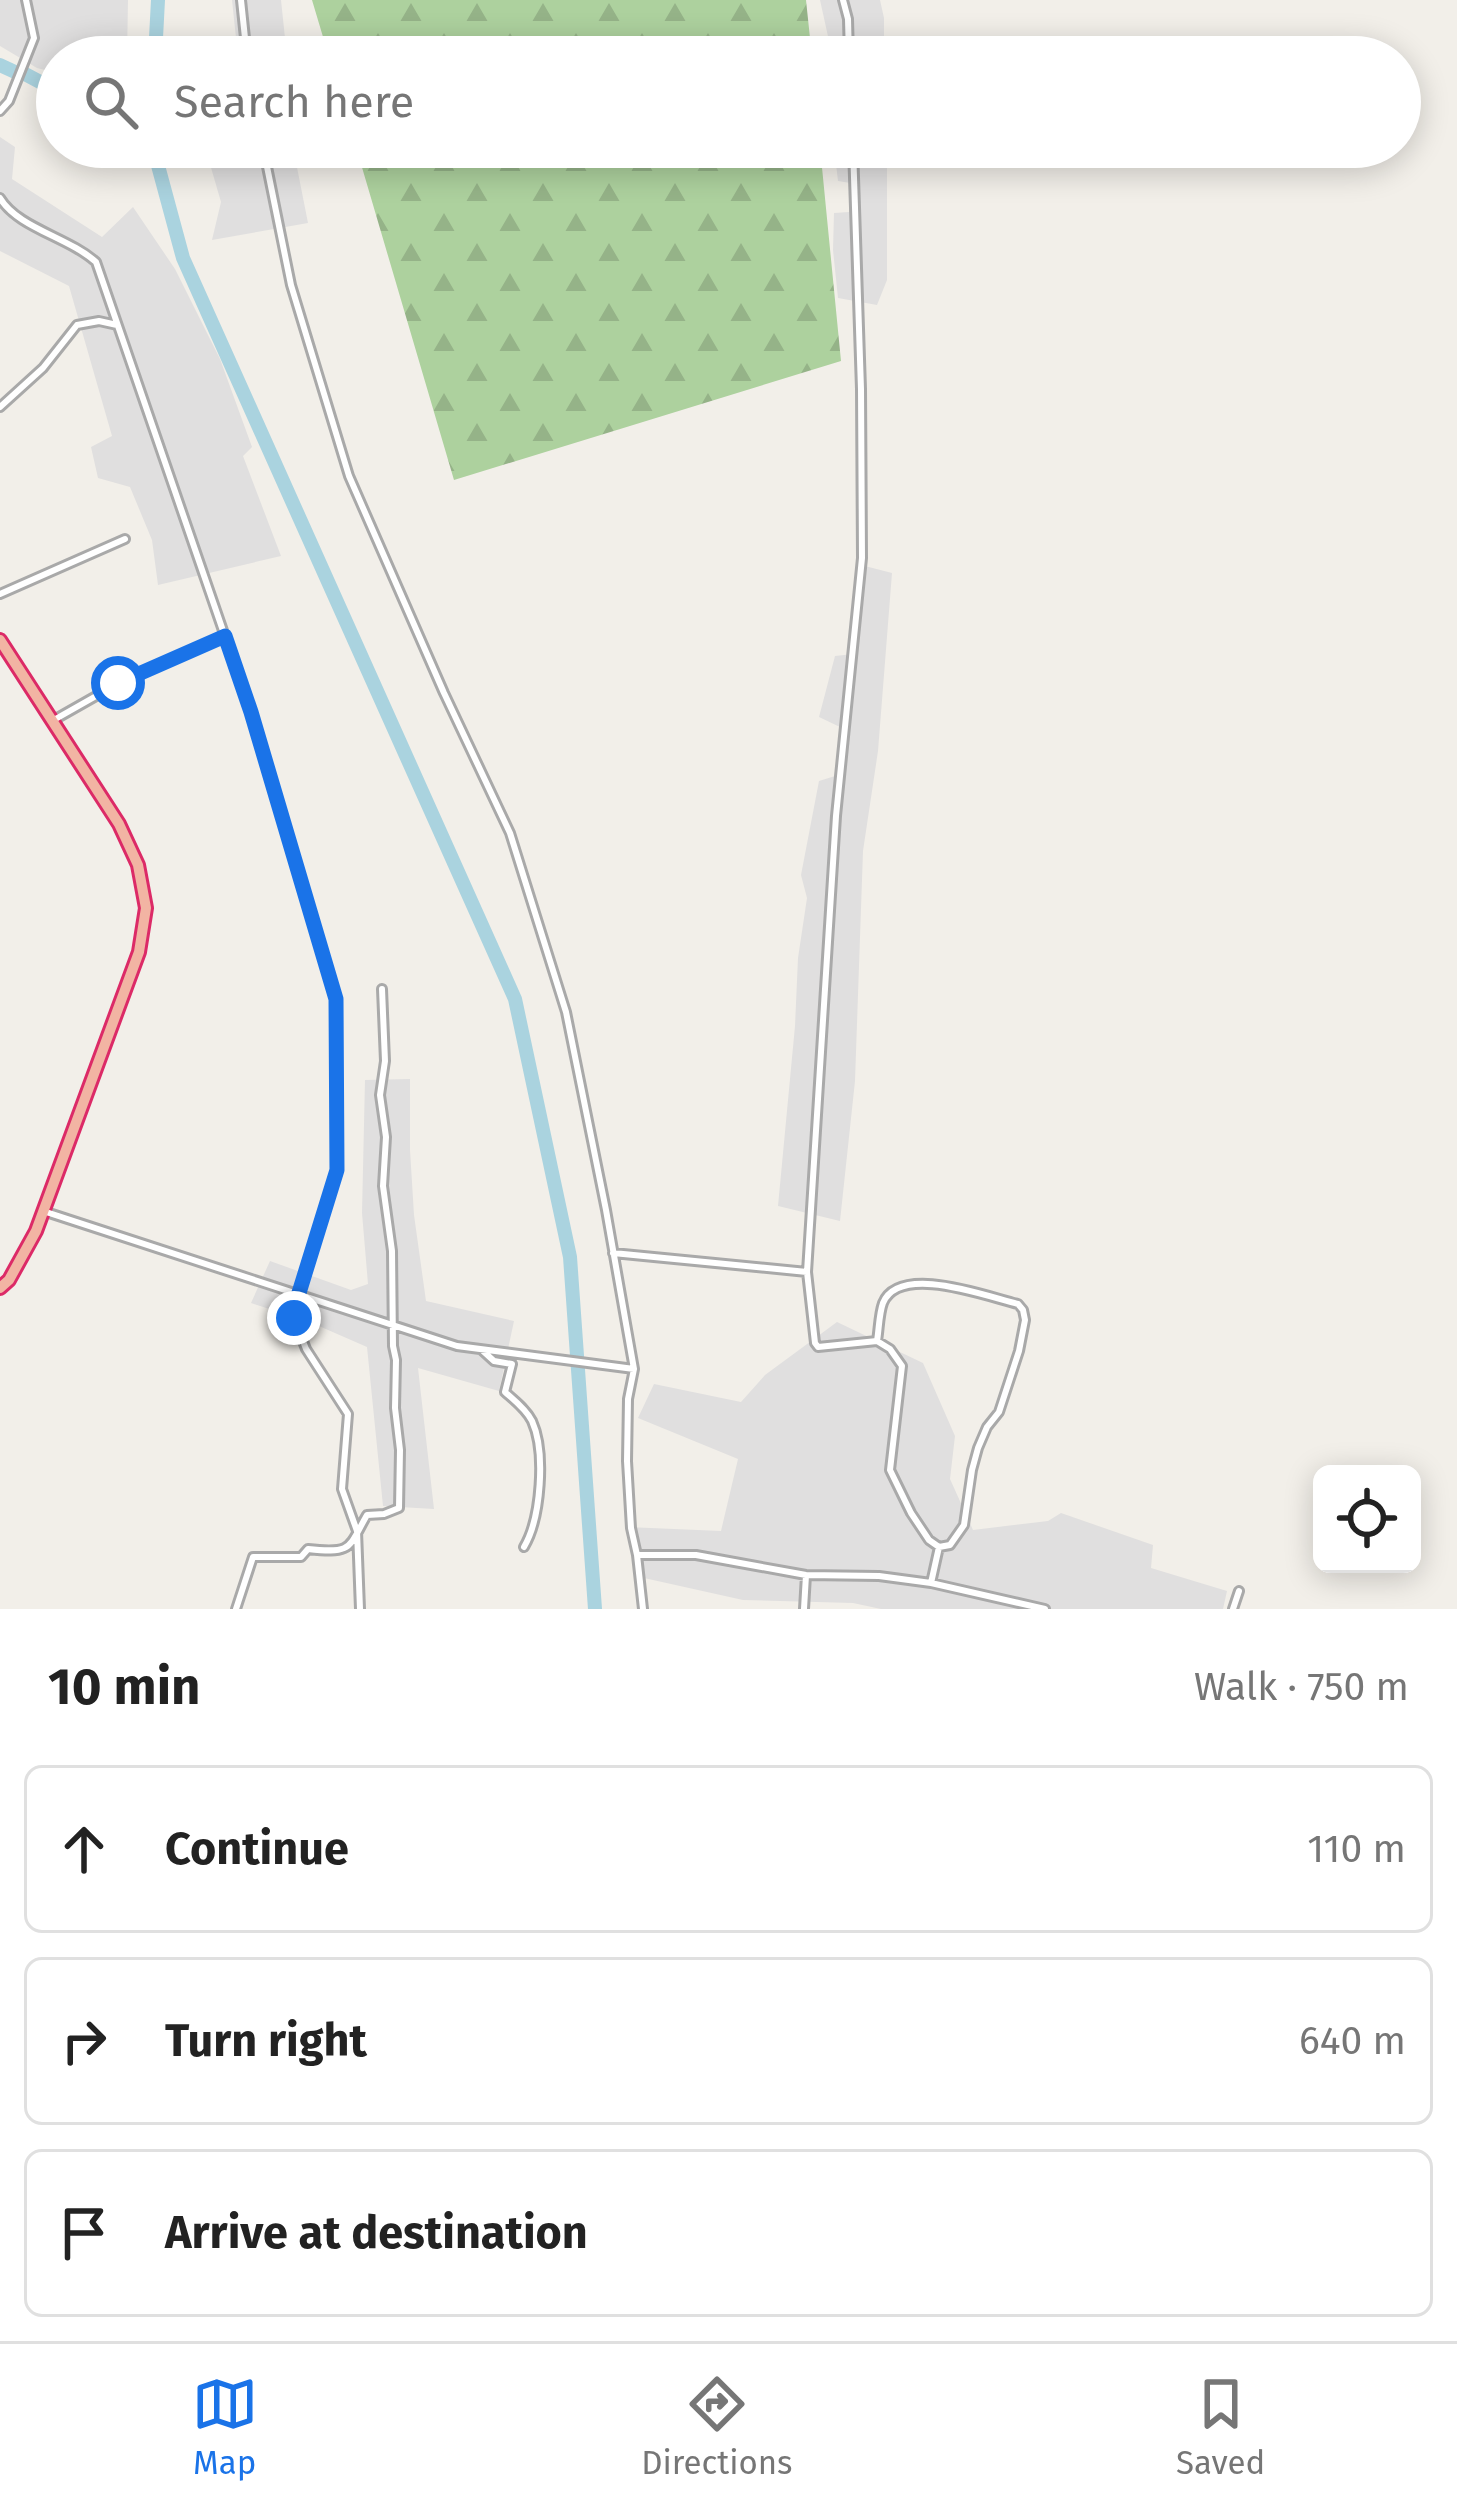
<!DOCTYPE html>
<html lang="en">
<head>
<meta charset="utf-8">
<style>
	:root { --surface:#fff; --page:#f6f6f6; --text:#222; --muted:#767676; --line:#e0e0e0; --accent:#1a73e8 }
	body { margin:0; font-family:"Fira Sans",sans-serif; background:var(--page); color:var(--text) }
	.controls { position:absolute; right:36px; bottom:36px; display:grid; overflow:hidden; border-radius:18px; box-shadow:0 6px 30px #0003 }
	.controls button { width:108px; height:108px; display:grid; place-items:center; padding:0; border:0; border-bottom:3px solid var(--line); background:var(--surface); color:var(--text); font:60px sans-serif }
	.stop { position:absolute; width:36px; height:36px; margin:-27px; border:9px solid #1a73e8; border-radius:50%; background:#fff }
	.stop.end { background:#1a73e8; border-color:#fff; box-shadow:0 3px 12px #0008 }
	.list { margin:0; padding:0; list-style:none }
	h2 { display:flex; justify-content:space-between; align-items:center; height:156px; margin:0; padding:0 48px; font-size:51px }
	h2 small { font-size:39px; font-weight:400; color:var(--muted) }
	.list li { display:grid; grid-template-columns:78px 1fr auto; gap:36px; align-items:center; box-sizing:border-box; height:168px; margin:0 24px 24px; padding:0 24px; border:3px solid var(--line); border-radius:18px }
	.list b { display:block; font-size:45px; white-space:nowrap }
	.list em { font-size:39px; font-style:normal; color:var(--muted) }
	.icon { flex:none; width:66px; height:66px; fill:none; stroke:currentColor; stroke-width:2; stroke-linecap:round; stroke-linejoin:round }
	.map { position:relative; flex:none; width:1457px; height:1609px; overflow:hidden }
	.search { position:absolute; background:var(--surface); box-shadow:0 6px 30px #0003; left:36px; right:36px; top:36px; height:132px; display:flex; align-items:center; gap:30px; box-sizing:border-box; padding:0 42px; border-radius:66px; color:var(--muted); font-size:45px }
	.sheet { height:732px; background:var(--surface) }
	nav { display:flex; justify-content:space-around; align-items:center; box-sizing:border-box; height:168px; border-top:3px solid var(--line); background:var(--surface); font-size:33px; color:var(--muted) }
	nav a { display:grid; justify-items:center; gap:6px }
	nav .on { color:var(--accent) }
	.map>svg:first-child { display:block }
</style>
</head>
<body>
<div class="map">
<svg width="1457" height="1609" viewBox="0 0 1457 1609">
	<defs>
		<pattern id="forest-firs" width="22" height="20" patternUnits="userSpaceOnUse" patternTransform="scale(3)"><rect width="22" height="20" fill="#add19e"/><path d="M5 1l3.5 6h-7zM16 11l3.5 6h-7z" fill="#95b388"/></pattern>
	</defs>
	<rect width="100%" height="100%" fill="#f2efe9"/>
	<!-- residential -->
	<path fill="#e0dfdf" d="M0 0H128L127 57H57V73L37 68 0 46Z
		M232 0H281L287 57H238Z
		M820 0H880L884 18V57H847L846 51 831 50Z
		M0 137 15 147 12 179 102 237 133 207 175 269 220 359 252 447 243 456 281 556 158 585 152 540 130 487 98 478 91 447 112 436 69 286 0 251Z
		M205 147H293L308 223 212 240 221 202Z
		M834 147H887V280L877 305 838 298 833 250 834 213 849 212 850 183 838 181Z
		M857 564 892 573 878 751 863 851 855 1081 840 1221 778 1206 795 1026 798 958 807 898 801 875 819 781 835 776 840 727 819 717 835 656 853 654Z
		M410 1079V1150L414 1215 426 1301 514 1321 499 1391 418 1368 434 1509 383 1506 367 1347 312 1323 251 1303 270 1261 351 1290 368 1284 362 1213 365 1080Z
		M837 1322 923 1363 955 1436 950 1479 973 1530 1048 1521 1061 1513 1153 1545 1151 1568 1227 1591 1223 1609H881L853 1603 743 1600 635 1576 627 1527 721 1531 738 1459 638 1418 654 1384 741 1402 765 1375Z"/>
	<!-- forest -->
	<path fill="url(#forest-firs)" d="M312 0H806L812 57H329Z
		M356 147H820L841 361 454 480Z"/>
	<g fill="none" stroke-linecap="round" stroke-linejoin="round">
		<!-- river -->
		<path stroke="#aad3df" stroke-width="14" d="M155 57 158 0
			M0 65 15 72
			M25 74 57 91
			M153 147 183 258 515 999 570 1257 595 1609"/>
		<defs>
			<path id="minor" d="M241 0 247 57
				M843 0 848 19 849 57
				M0 111 9 101 34 38 26 0
				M263 147 291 285 349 476 444 693 510 833 566 1012 606 1210 634 1369 628 1399 627 1461 631 1528 637 1555 643 1609
				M853 147 861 389 862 558 836 816 807 1272 815 1343 818 1347 877 1341 890 1349 902 1366 890 1470 911 1513 929 1540 939 1547 931 1583
				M0 198C18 228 68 237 96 262L251 712 336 999 337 1170 298 1296 294 1318 306 1349 348 1414 342 1489 357 1531 360 1609
				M0 407 43 368 77 325 99 321 117 325
				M0 594 125 539
				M52 721 119 683 225 636
				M43 1211 457 1346 634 1369
				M613 1253 807 1272
				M877 1341C879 1329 879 1314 883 1303 900 1263 988 1297 1018 1304L1023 1310 1025 1320 1019 1351 999 1412 987 1427 978 1448 972 1470 964 1525 950 1545 939 1547
				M483 1351 494 1361 512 1364 505 1392C514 1400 526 1409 532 1421 546 1452 541 1518 524 1547
				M637 1555H696L806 1575 879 1576 931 1583 1045 1609
				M236 1609 253 1557H301L308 1549C353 1554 348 1548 367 1515L384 1514 399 1508 400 1450 395 1408 396 1360 393 1346 392 1251 383 1186 386 1137 380 1095 385 1061 382 989
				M804 1609 806 1575
				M1233 1609 1239 1591"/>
			<path id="trunk" d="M0 640 119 824 138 865 146 908 139 952 36 1231 9 1280 0 1288"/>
		</defs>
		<!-- minor casing -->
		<use href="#minor" stroke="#a9a9a9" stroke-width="12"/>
		<!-- trunk casing -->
		<use href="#trunk" stroke="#dc2a67" stroke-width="16"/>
		<!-- minor -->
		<use href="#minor" stroke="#fff" stroke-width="6"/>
		<!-- trunk -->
		<use href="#trunk" stroke="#f2b4a3" stroke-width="10"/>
	</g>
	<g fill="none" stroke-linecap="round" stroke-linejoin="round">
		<!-- route -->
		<path stroke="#1a73e8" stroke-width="15" d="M118 683 225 636 251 712 336 999 337 1170 298 1296 294 1318"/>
	</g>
</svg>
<div class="controls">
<button><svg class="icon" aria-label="locate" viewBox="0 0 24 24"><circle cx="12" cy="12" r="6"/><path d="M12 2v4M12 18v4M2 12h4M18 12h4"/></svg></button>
</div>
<div class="stop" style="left:118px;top:683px"></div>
<div class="stop end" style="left:294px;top:1318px"></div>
<div class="search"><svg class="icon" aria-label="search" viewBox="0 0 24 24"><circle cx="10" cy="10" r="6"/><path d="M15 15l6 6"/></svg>Search here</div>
</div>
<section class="sheet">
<h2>10 min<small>Walk · 750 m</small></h2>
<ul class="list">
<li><svg class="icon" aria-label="ahead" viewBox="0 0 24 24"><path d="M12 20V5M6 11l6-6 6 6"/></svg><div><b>Continue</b></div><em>110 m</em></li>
<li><svg class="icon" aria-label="right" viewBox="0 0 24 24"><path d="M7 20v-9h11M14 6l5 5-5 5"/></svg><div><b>Turn right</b></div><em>640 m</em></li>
<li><svg class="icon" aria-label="arrive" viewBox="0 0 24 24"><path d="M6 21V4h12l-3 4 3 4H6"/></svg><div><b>Arrive at destination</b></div></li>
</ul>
</section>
<nav>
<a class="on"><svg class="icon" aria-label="map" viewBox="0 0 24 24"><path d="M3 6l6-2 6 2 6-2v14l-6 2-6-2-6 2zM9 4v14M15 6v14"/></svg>Map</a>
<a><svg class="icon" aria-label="directions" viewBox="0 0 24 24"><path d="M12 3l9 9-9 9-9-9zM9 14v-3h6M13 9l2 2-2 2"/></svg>Directions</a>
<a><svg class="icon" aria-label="saved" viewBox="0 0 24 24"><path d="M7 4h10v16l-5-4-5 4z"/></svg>Saved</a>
</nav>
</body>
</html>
